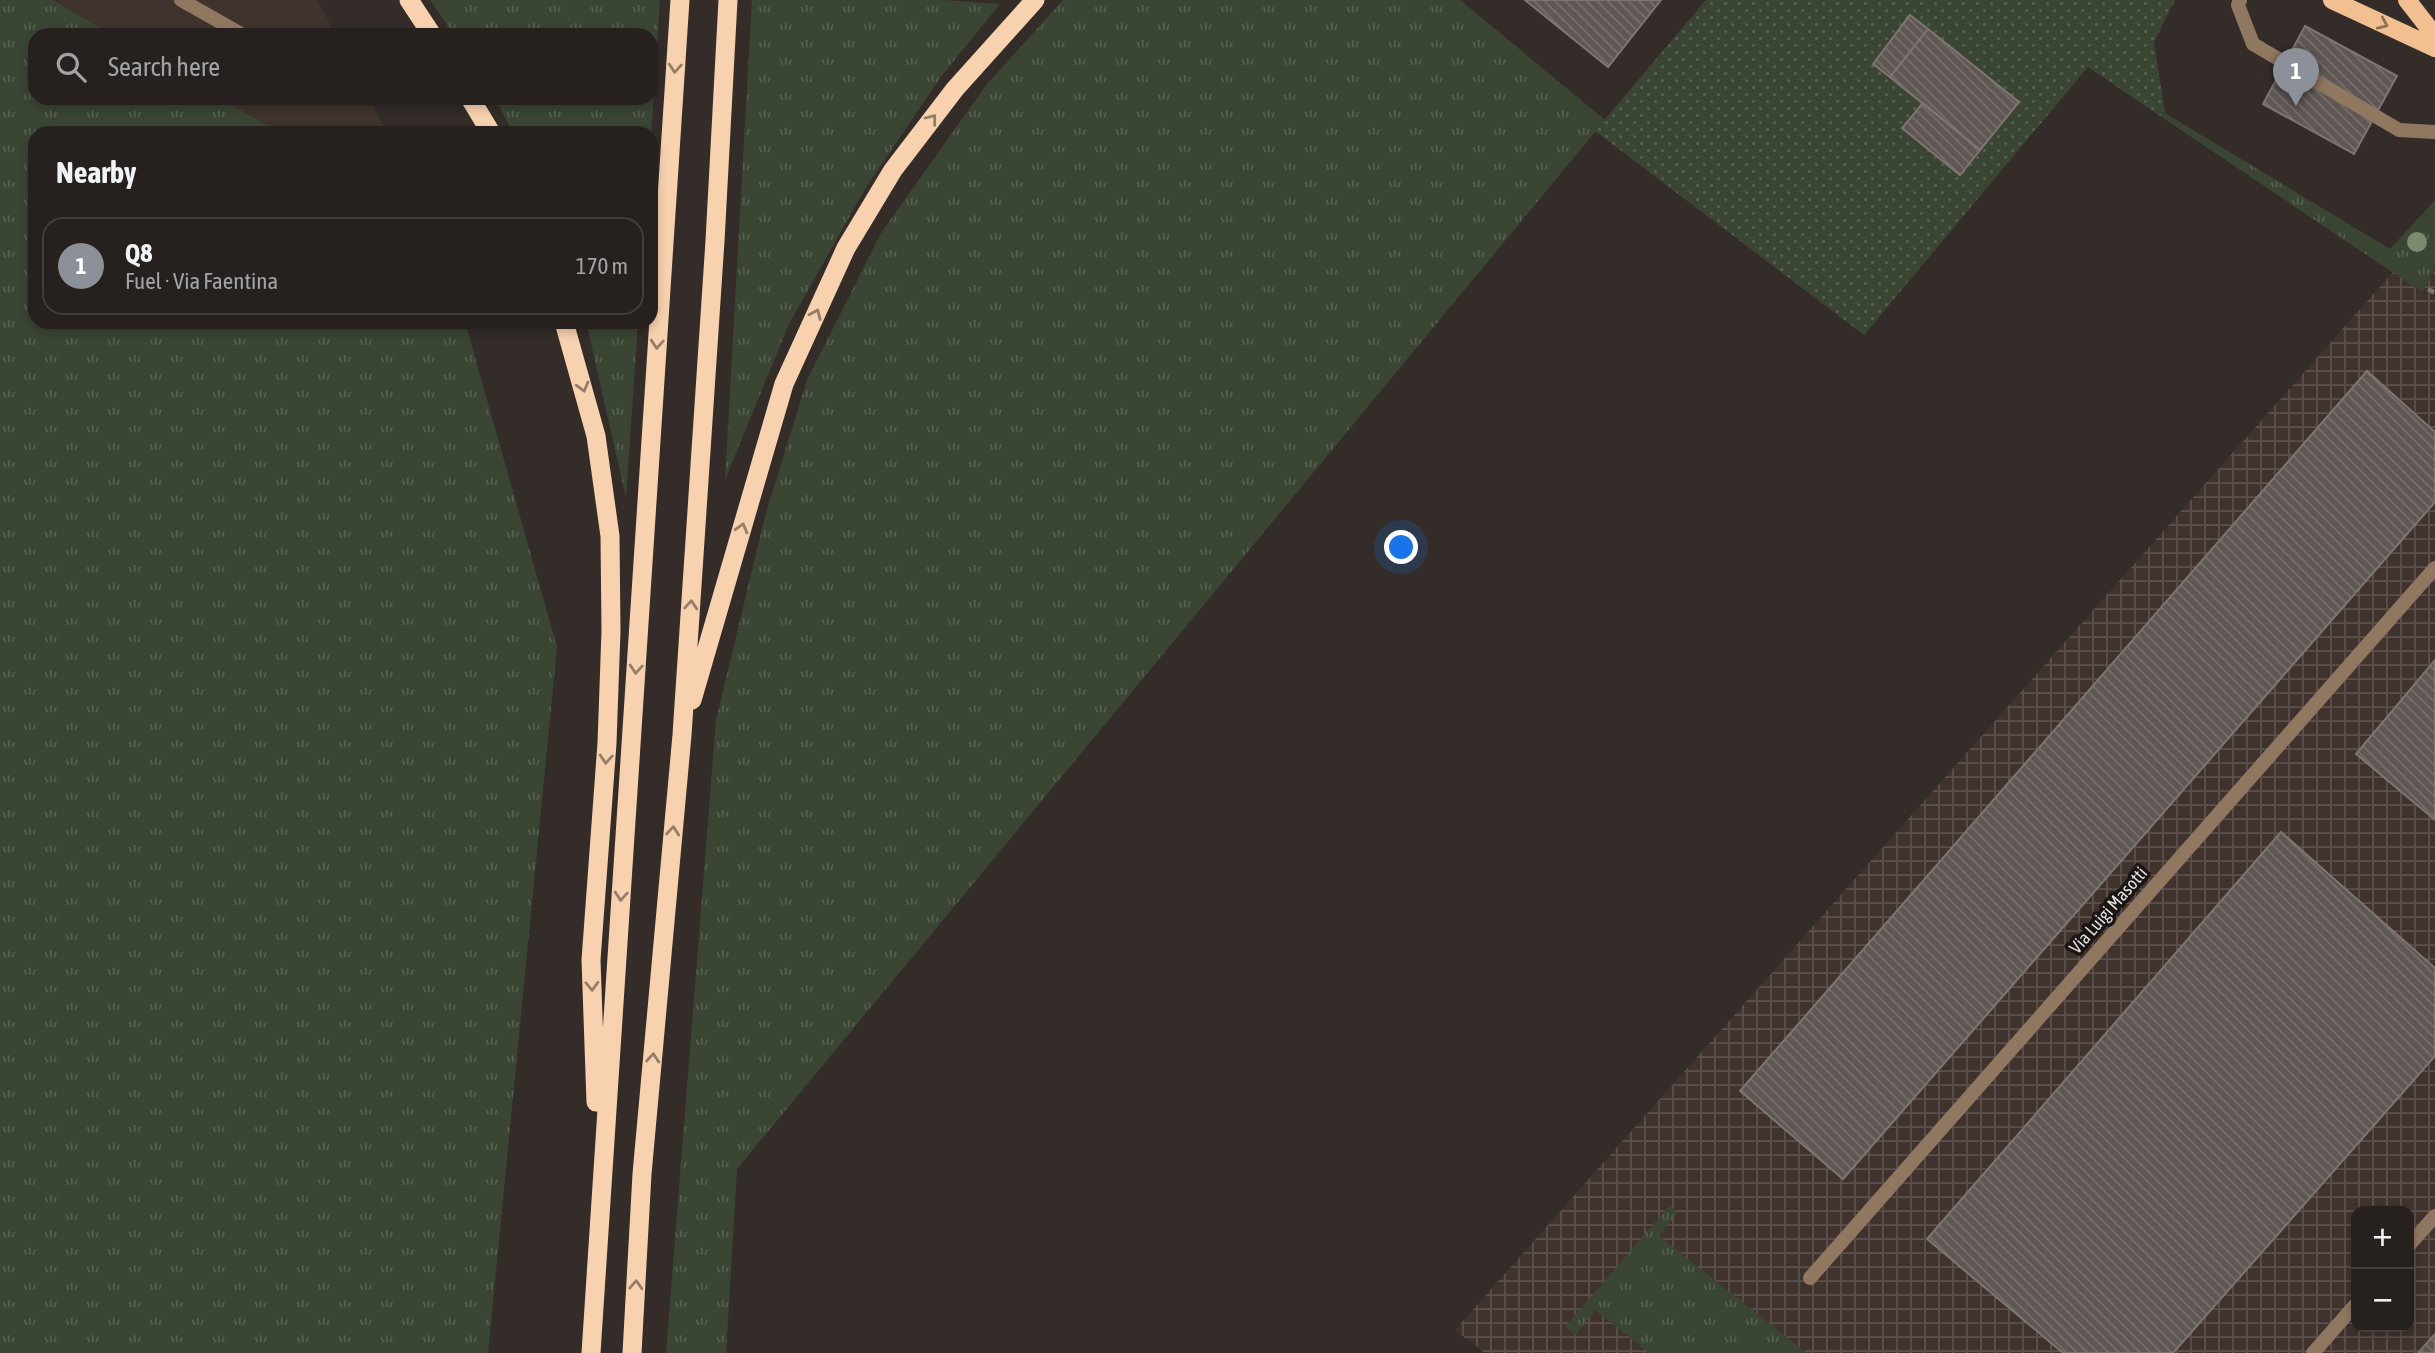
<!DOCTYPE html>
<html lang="en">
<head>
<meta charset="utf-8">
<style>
	:root { --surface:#26211f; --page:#322e2c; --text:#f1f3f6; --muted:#a4a3a4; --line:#423e3d; --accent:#8c9099 }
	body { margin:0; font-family:"Asap Condensed",sans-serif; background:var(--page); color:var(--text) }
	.controls { position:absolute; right:21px; bottom:21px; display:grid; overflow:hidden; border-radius:14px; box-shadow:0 4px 10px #0003 }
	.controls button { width:63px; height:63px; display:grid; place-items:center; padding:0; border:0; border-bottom:2px solid var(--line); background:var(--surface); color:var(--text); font:35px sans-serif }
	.you { position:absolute; left:1402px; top:548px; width:24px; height:24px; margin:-18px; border:5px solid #fff; border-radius:50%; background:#1a73e8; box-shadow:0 0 0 10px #1a73e833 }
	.badge { display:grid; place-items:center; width:46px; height:46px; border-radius:50%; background:var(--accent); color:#fff; font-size:23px; font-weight:700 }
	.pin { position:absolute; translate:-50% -58px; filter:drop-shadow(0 2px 4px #0008) }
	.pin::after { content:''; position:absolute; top:37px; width:24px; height:21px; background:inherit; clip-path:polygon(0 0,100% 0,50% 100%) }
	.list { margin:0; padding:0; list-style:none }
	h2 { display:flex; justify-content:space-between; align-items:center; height:91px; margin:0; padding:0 28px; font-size:30px }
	h2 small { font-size:23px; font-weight:400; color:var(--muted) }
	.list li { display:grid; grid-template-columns:46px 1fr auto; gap:21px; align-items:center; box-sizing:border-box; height:98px; margin:0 14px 14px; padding:0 14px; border:2px solid var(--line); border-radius:21px }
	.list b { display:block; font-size:26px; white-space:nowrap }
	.list p { margin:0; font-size:23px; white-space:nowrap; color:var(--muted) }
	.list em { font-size:23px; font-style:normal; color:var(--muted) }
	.icon { flex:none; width:38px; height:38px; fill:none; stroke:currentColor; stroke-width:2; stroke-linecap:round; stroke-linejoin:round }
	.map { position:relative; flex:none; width:2435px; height:1353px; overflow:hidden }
	.search { position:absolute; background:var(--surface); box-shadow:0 4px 10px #0003; left:28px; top:28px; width:630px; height:77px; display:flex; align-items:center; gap:18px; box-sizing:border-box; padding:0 24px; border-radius:21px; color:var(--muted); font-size:26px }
	.panel { position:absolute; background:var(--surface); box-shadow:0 4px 10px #0003; left:28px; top:126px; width:630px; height:203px; border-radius:21px }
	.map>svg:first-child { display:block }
</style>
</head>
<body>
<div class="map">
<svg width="2435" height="1353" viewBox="0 0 2435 1353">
	<defs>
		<pattern id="industrial-grid" width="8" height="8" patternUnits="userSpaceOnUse" patternTransform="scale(1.75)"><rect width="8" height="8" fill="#40332d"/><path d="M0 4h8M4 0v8" fill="none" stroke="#5b504b"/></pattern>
		<pattern id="grass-tufts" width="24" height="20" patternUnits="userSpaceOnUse" patternTransform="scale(1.75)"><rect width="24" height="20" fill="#3a4534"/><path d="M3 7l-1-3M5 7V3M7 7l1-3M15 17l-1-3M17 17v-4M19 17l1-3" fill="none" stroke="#566051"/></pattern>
		<pattern id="garden-dots" width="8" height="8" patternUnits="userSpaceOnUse" patternTransform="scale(1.75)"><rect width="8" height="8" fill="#3a4534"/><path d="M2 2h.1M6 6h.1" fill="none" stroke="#566051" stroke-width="1.8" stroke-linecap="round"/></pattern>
		<pattern id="building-back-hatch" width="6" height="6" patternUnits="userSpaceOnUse" patternTransform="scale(1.75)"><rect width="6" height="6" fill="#5f5754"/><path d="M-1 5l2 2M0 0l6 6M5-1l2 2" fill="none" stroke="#766f6c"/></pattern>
	</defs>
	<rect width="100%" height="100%" fill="#332c29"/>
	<!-- built -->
	<path fill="#40332d" d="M53 0H317L336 35H113Z
		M220 98H369L388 133H280Z"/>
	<!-- industrial -->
	<path fill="url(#industrial-grid)" fill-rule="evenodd" d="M2435 269V1353H1485L1455 1330 2393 272 2422 292ZM2356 1211H2409V1327H2356Z"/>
	<!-- grass -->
	<path fill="url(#grass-tufts)" d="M0 0H53L113 35H35V98H220L280 133H35V322H465L557 647 488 1353H0Z
		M430 0H660L651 136V133H513L495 98H651V35H454Z
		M752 0H944L1000 4 940 78 865 189 789 324 725 480Z
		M1063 0H1460L1605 120 737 1169 726 1353H666L716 720 765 516 807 380 881 233 987 84Z
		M2165 113 2390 249 2435 200V269L2422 292 2163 118Z
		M585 322H638L626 498 588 330Z
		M1670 1205 1677 1213 1659 1236 1807 1353H1649L1595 1310 1576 1335 1565 1327Z"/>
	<!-- garden -->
	<path fill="url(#garden-dots)" d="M1706 0H2175L2154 42 2165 113 2163 118 2088 67 1864 335 1595 131Z"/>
	<!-- building -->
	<path fill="url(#building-back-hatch)" stroke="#7e7572" stroke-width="2" d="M1525 0H1661L1608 67Z
		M1910 15 1928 29 1890 77 1873 64Z
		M2305 26 2397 76 2354 154 2263 104Z
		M1928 29 2019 102 1980 150 1890 77Z
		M1923 103 1980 150 1960 175 1902 128Z
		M2367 371 2435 432V502L1843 1179 1740 1091Z
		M2435 660V820L2356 754Z
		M2281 832 2435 968V1056L2173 1353H2063L1927 1239Z
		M2435 1334V1353H2418Z"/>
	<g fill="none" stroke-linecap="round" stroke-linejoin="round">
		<!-- path -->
		<path stroke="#7b7572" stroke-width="4.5" stroke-dasharray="7 3.5" stroke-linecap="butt" d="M2428 289 2435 293"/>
		<!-- service -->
		<path stroke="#907760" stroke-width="14" d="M181 0 243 35
			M2240 0 2238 5 2253 44 2399 130 2435 132
			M1810 1278 2435 568"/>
		<!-- minor -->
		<path stroke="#907760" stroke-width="14" d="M2409 1245 2435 1216
			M2313 1353 2356 1304"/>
		<!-- primary -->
		<path stroke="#f2bf90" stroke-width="18" d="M2332 0 2435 48
			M2407 0 2435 36"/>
		<!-- trunk -->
		<path stroke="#f8d2af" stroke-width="19" d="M409 0 432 35
			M470 98 491 133
			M564 322 596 436 610 536 611 631 607 743 591 960 596 1102
			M692 700 784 384 846 248 893 170 955 89 1035 0
			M591 1353 680 0
			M632 1353 642 1174 682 735 715 241 728 0"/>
	</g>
	<!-- trees -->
	<circle fill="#7c8a6f" cx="2417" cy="242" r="10"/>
	<!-- one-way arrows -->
	<defs><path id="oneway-chevron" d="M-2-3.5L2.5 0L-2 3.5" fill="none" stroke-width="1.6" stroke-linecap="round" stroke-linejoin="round" transform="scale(1.75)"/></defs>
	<use stroke="#907258" href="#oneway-chevron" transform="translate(2383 24) rotate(24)"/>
	<g stroke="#947d69">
		<use href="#oneway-chevron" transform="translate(675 68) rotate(94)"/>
		<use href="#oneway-chevron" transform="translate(932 119) rotate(-52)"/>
		<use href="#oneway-chevron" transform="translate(816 314) rotate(-66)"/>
		<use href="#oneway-chevron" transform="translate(657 344) rotate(94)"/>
		<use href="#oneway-chevron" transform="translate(583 387) rotate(75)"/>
		<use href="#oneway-chevron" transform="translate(742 528) rotate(-74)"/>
		<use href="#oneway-chevron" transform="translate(691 605) rotate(-86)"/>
		<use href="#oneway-chevron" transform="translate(636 669) rotate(94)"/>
		<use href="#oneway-chevron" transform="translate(606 759) rotate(94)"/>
		<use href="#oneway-chevron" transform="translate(673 831) rotate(-85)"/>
		<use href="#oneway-chevron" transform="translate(621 896) rotate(94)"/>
		<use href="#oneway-chevron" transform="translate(592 986) rotate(88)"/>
		<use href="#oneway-chevron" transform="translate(653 1058) rotate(-85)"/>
		<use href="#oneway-chevron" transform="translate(636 1285) rotate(-87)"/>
	</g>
	<g text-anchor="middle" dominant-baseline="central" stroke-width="7" stroke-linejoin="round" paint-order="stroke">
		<!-- street labels -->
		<g font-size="18" fill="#e5e0de" stroke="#191514">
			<text transform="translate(2108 910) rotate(-49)">Via Luigi Masotti</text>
		</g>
	</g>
</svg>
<div class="controls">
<button>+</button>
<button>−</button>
</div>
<div class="you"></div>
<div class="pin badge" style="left:2296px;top:106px">1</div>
<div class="search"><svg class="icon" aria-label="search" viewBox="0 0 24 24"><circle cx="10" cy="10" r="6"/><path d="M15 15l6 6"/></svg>Search here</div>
<section class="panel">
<h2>Nearby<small></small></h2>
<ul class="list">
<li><span class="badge">1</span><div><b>Q8</b><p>Fuel · Via Faentina</p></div><em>170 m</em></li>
</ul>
</section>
</div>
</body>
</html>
